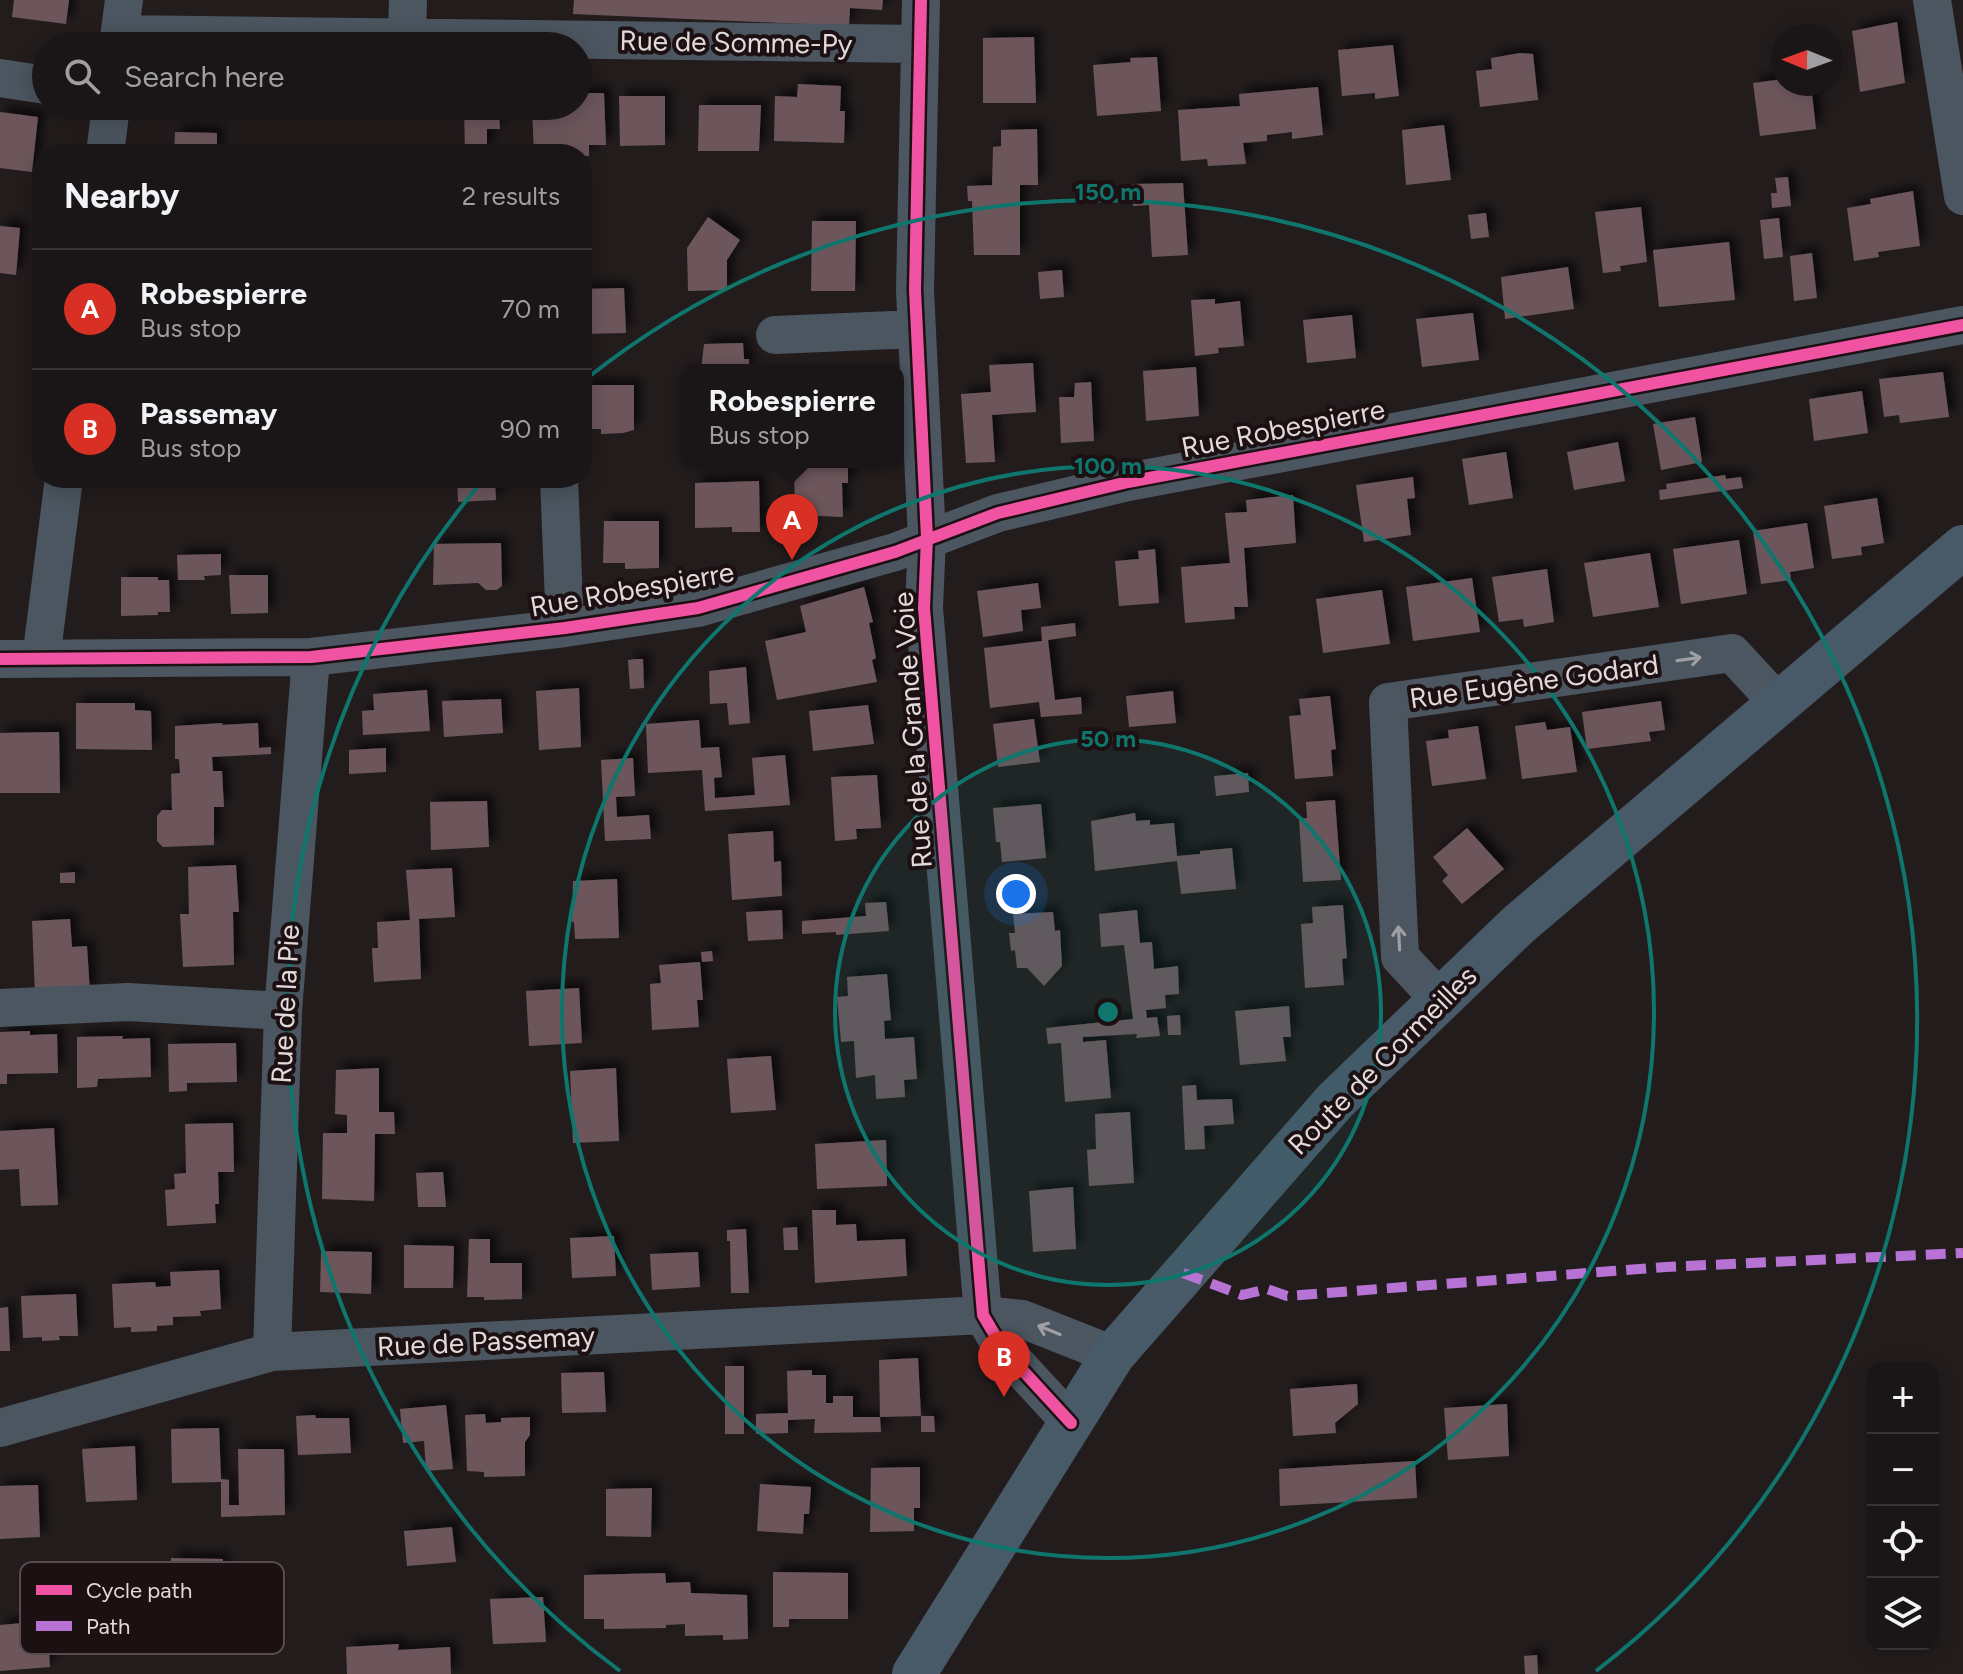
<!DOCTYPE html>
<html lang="en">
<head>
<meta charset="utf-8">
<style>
	:root { --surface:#1a1516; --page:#272223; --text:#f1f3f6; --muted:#9f9fa1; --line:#383435; --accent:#d93025 }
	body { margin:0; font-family:Figtree,sans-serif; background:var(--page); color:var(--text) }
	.controls { position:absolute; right:24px; bottom:24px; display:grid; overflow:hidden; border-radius:16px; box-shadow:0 4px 20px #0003 }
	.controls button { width:72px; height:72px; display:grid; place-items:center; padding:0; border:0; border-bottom:2px solid var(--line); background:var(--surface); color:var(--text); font:40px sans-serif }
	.compass { position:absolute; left:1771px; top:24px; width:72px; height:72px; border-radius:50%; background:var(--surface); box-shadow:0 4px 20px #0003; rotate:271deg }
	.you { position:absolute; left:1016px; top:894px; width:28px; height:28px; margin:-20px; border:6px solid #fff; border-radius:50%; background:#1a73e8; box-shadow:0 0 0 12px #1a73e833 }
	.badge { display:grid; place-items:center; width:52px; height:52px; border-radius:50%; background:var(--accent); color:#fff; font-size:26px; font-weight:700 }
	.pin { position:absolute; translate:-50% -66px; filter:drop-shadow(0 2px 4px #0008) }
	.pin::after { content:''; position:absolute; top:42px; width:28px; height:24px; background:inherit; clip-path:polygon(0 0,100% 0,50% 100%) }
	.popup { position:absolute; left:680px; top:364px; width:224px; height:104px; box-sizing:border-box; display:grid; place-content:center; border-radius:16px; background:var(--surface); filter:drop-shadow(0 2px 6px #0005); font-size:26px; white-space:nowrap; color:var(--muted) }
	.popup b { font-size:30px; color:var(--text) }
	.popup::after { content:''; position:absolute; left:50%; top:100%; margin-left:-16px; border:16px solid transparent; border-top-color:var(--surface) }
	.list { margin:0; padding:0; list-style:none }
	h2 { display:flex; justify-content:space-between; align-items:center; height:104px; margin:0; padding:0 32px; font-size:34px }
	h2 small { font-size:26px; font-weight:400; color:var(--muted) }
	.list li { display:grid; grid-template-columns:52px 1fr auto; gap:24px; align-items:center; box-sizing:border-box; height:120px; padding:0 32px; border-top:2px solid var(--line) }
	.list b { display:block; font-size:30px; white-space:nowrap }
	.list p { margin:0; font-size:26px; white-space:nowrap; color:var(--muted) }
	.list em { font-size:26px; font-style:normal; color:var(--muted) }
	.icon { flex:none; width:44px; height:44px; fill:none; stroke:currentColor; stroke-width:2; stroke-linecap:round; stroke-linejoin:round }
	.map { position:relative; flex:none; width:1963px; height:1674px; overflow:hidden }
	.search { position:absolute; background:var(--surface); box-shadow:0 4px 20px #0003; left:32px; top:32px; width:560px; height:88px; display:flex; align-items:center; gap:20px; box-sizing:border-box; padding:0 28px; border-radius:44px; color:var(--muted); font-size:30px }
	.panel { position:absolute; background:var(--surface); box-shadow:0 4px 20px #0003; left:32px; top:144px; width:560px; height:344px; border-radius:32px }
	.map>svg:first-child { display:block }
</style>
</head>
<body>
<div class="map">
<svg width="1963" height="1674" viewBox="0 0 1963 1674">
	<defs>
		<filter id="shadow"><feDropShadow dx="7" dy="-7" stdDeviation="4" flood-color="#0009"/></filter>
	</defs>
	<rect width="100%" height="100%" fill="#231c1d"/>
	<!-- building -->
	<path fill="#6c575b" filter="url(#shadow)" d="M14 0H69L66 24 12 17Z
		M574 0H883L882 10 850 8 849 26 573 14Z
		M1897 22 1905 83 1860 92 1852 31Z
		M1034 37 1036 103H983V38Z
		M1393 45 1399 96 1375 99V93L1342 96 1338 50Z
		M1520 53 1533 54 1538 100 1480 107 1476 71 1492 69 1491 58Z
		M1157 57 1161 111 1097 116 1093 65 1131 62 1130 58Z
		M1783 79V84H1795L1796 87 1811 85 1816 129 1760 136 1753 83Z
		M798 84 841 86 840 111H845L844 143 774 141 775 96 797 97Z
		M1318 87 1323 135 1292 139V132L1267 135V141L1243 143 1246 164 1208 166 1207 159 1181 161 1178 110 1240 106 1239 94Z
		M578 93H604L606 145H589V156L534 154 532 108 578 106Z
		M619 96H665V145L620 146Z
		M699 105H761L759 151H698Z
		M207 106H256V119L206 118Z
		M464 106H512V113H499L500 129H487V151L465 152Z
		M0 112 38 117 32 172 0 168Z
		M1444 125 1451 180 1406 185 1402 130Z
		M1037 129 1038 185H1020V255H974L972 201H968L967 186 992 185 993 147 1001 146V130Z
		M175 132 217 133V154H174Z
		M1788 177 1791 206 1772 208 1771 193H1777L1775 178Z
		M1183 183 1188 255 1152 257 1149 205 1133 206 1132 184Z
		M1913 191 1920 246 1878 252 1879 257 1854 261 1847 208 1871 204 1870 199Z
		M1641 207 1647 262 1620 266 1621 271 1603 273 1595 212Z
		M1486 213 1489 237 1471 239 1468 215Z
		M708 217 740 240 727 260V290L688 291 687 248Z
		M1779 218 1783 257 1764 259 1760 220Z
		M812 221H856L855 291H811Z
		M0 226 20 228 16 275 0 273Z
		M1729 242 1735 300 1659 307 1653 250Z
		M1812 253 1817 298 1794 301 1790 256Z
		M1568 267 1574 309 1505 319 1501 277Z
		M1062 270 1064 297 1040 299 1038 272Z
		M624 288 626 333 582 334V289Z
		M1215 299V304L1240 301 1244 346 1218 348 1219 353 1195 356 1191 300Z
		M1473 313 1479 360 1422 367 1416 319Z
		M1352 315 1356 358 1307 363 1303 320Z
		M743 343 744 359H749V370H701L704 344Z
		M1033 363 1036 412 992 415 995 462 966 463 961 394 991 392 989 365Z
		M1196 367 1199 416 1146 421 1143 371Z
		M1943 372 1949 417 1900 423 1899 415 1884 417 1879 379Z
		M1091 382 1094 441 1061 443 1059 397H1074L1075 383Z
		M582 385H634V430L623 433 601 434V429H582Z
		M1862 391 1868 433 1814 441 1809 399Z
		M1695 417 1702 462 1661 470 1653 424Z
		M1618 442 1625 481 1574 490 1567 452Z
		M1506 452 1513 498 1469 505 1462 459Z
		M848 465V483H842L843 517 795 515 794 466Z
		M1725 475 1726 479 1741 477 1743 488 1660 500 1659 490 1667 489 1666 484Z
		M1413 477 1415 498 1407 499 1411 535 1364 542 1356 485Z
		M457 478H499V483L495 482 496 500 458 502Z
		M759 481 760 532H732V527L695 528V483Z
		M1293 495 1296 543 1244 548 1248 607H1234L1235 619 1185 623 1181 567 1230 563 1225 513 1247 512 1246 500Z
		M1877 498 1884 543 1861 547 1862 555 1832 559 1824 506Z
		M604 521H659V568L625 569V563H603Z
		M1807 523 1814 568 1790 572 1791 580 1761 584 1753 531Z
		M1739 540 1747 594 1681 604 1673 549Z
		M501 543 502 586 497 590H486L478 583 433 585 434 544Z
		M1155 549 1159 603 1119 606 1115 561 1139 559 1138 551Z
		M1650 553 1659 607 1593 617 1584 563Z
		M221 554V575L204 576 205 580H178L177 555Z
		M1547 569 1554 622 1524 627 1523 619 1499 622 1492 577Z
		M229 575H268V613L231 614Z
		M121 577H158V580H169L170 612H158V615L121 616Z
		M1472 578 1480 632 1413 641 1406 587Z
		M1038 583 1041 608 1021 610 1023 631 983 637 977 591Z
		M864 587 873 622 869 623 876 658 872 660 877 682 777 700 765 641 806 632 800 606Z
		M1382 590 1390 644 1323 653 1316 599Z
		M1075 623 1076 636 1048 640 1055 700 1081 697 1082 714 1041 717 1039 702 990 708 984 648 1042 641 1041 627Z
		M636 659H643L644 688 630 689 628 660Z
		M746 667 750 723 729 725 727 703 710 704 709 671Z
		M579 688 581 747 539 750 536 691Z
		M427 690 430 731 363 735 362 711 374 710 373 694Z
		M1173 691 1176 723 1129 727 1126 696Z
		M1330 696 1336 749 1331 750 1333 776 1295 779 1289 716 1301 715 1299 699Z
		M501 699 503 733 444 737 442 701Z
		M1661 701 1665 730 1649 732 1651 741 1587 749 1582 712Z
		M76 703H135V710L151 711 152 750 76 749Z
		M868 705 874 744 813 751 809 711Z
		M1034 719 1040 762 998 767 993 724Z
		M699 720 701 748 719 747 722 777 714 778 715 798 755 795 752 758 785 755 790 805 705 811 702 770 648 773 646 724Z
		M1545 722 1547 730 1570 727 1577 772 1522 779 1515 726Z
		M223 723 222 725 258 723 259 748 271 747V754L212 757 213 771H222L224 807H214V845L163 847 157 841V816L162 810H172L171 774 180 773 179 759H175V726Z
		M1478 726 1486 779 1432 786 1426 741 1449 738 1448 730Z
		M59 732 60 793H0V733Z
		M386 748V772L349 774V750Z
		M633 758 635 796 616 797 617 817 649 815 651 839 605 841 601 760Z
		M1248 773 1249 792 1216 796 1214 776Z
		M877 775 881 828 856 829 857 839 835 841 831 777Z
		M1335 800 1341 880 1303 882 1299 819 1307 818 1306 802Z
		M487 801 489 847 431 850 430 802Z
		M1041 804 1046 858 1002 862 1000 842H996L993 808Z
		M1135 813 1136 821 1150 820V825L1174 823 1177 856 1200 854V851L1232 848 1236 889 1181 894 1177 861 1095 871 1091 821Z
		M1467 828 1504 869 1462 904 1442 881 1448 875 1433 857Z
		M773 831 774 862 781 861 782 896 732 900 728 834Z
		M236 865 239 912H233L234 965 183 967 180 914H189L188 867Z
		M452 868 455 917 419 919 421 979 374 982 372 948H378L377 922 410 920 406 870Z
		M75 872V883H60V873Z
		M617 879 619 938 575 939 574 922H572L573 881Z
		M886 902 889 931 836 935V932L802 934V921L866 916 865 903Z
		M1343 905 1347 958 1342 959 1344 985 1305 988 1301 924 1313 923 1312 907Z
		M782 910 783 939 748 941 746 912Z
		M1137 910 1140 943 1152 942 1154 969 1178 966 1179 994 1165 995 1166 1008 1146 1010 1147 1018 1157 1017 1160 1036 1136 1038 1137 1034 1083 1037V1042L1106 1040 1111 1098 1065 1102 1061 1043 1048 1044 1046 1028 1133 1019 1124 945 1101 947 1099 914Z
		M1053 912 1055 931 1060 930 1062 966 1044 986 1027 968H1017L1015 950 1011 951 1009 933H1015L1013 914Z
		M70 919 72 947 87 946 90 993 35 995 32 921Z
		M712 951 713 961 702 962 701 952Z
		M700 962 703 1000H697L699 1027 652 1030 650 984 661 983 659 965Z
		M887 974 891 1020 884 1021 885 1039 914 1037 917 1079 904 1080 905 1097 876 1099 875 1075 856 1078 854 1041 841 1042 837 997 848 996 847 977Z
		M579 988 582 1043 529 1046 526 991Z
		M1289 1006 1291 1037H1283L1286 1061 1240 1065 1235 1011Z
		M1180 1015 1181 1035H1168L1167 1016Z
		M30 1031V1035L57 1034 58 1073 7 1074V1084H0V1032Z
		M123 1036 122 1039 150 1038 151 1077 98 1079 97 1087 77 1088V1037Z
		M236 1043 237 1082 187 1083V1091L169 1092 168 1044Z
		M771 1056 776 1110 731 1113 727 1059Z
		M379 1068V1112H394L395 1134H375L374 1201 322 1199 323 1133H347V1115L335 1114 336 1070Z
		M616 1068 619 1141 573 1143 570 1071Z
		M1196 1085 1197 1100 1232 1099 1234 1124 1204 1126 1205 1149 1185 1150 1182 1086Z
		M1130 1112 1134 1183 1089 1186 1087 1150 1096 1149 1095 1114Z
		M233 1123 234 1172H218L219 1204H215L216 1223 167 1226 165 1190 175 1189 174 1174 186 1173 185 1124Z
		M54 1128 58 1205 21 1206 19 1169 0 1170V1131Z
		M886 1140 887 1186 817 1189 815 1144Z
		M443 1172 446 1207H418L416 1173Z
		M1073 1187 1076 1249 1033 1252 1029 1191Z
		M812 1210H836V1225L856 1224 857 1241 905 1239 907 1276 815 1283Z
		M797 1227 798 1250H784L783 1228Z
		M746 1229 749 1293H731L730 1241H727V1230Z
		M614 1236 616 1276 572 1278 570 1238Z
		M469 1239H490V1263H522V1299L484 1300V1297H467Z
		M404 1245 454 1246 453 1288H404Z
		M321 1251 372 1252 371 1294 320 1292Z
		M698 1252 700 1287 652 1290 650 1254Z
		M219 1270 221 1309 200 1311 201 1316 173 1317V1325L157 1326V1331L131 1332V1327L114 1328 112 1284 155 1282 156 1287 171 1286 170 1272Z
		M76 1294 78 1336H59L60 1340 42 1341V1337L23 1338 21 1296Z
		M8 1307 10 1351H0V1308Z
		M918 1358 921 1416H934L935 1432H921V1416L880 1417 879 1360Z
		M725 1366H744V1434H725Z
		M812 1370V1375H826V1403H833V1396H853V1417H880L881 1432 814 1433 815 1419 788 1420V1433L756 1434V1414L788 1413 787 1371Z
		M604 1372 606 1412 562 1413 561 1373Z
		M1357 1384 1358 1404 1335 1423 1336 1433 1293 1436 1290 1389Z
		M1507 1404 1509 1456 1448 1460 1444 1408Z
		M446 1405 453 1469 426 1471 424 1441 403 1443 400 1409Z
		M485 1414 486 1423 501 1422V1418L530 1417V1435L525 1442V1476L484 1477V1472L467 1471 465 1415Z
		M315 1415 316 1418H349L351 1453 298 1455 296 1416Z
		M219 1428 221 1479 229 1480V1505H239L238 1449H284L285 1515 221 1517V1482L172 1483 171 1429Z
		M135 1446 137 1500 86 1502 82 1449Z
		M1415 1461 1417 1498 1280 1506 1279 1469Z
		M920 1467V1508H914V1531L870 1532 871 1468Z
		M760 1484 811 1487 809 1514H804L803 1534 757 1531Z
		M38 1485 40 1537 0 1539V1486Z
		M652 1488 651 1537 606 1536V1489Z
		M452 1527 456 1562 407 1566 404 1531Z
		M171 1558 223 1559V1586L171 1585Z
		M773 1572 848 1573V1619H789V1627H773Z
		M665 1573 666 1583 690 1582 691 1593 747 1595 748 1639 723 1640V1635L685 1636V1624L666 1625V1628L604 1629V1619H584V1575Z
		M543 1597 546 1642 493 1644 490 1599Z
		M47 1621 50 1667 0 1671V1625Z
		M399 1644 398 1650 450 1647 451 1674H347L346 1647Z
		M1537 1655 1538 1674H1525L1524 1656Z"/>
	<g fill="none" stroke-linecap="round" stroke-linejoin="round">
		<!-- minor -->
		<path stroke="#4c5660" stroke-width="38" d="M921 0 915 290 927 538 924 608 983 1315 1003 1349 1071 1423
			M1932 0 1963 196
			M120 34 920 44
			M407 37 408 0
			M118 46 124 0
			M0 78 46 85
			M105 154 111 106
			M775 335 917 329
			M559 478 565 628
			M0 659 311 657 565 628 698 608 895 552 998 513 1128 482 1963 325
			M41 659 64 478
			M1440 1000 1400 957 1388 702 1732 653 1778 703
			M0 1008 128 1002 283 1011
			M272 1352 283 1011 311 657
			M0 1428 272 1352 983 1315 1022 1319 1113 1355"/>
		<!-- major -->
		<path stroke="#485968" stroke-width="44" d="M914 1674 1113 1355 1335 1101 1518 925 1963 547"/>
		<!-- quiet -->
		<path stroke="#b673d3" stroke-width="10" stroke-dasharray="20 10" stroke-linecap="butt" d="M1183 1273 1242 1295 1267 1289 1287 1296 1666 1267 1963 1253"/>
		<defs>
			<path id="cycleway" d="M921 0 915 290 927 538 924 608 983 1315 1003 1349 1071 1423
				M0 659 311 657 565 628 698 608 895 552 998 513 1128 482 1963 325"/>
		</defs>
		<!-- cycleway casing -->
		<use href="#cycleway" stroke="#1c1012" stroke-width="17"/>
		<!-- cycleway -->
		<use href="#cycleway" stroke="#f153a3" stroke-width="12"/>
	</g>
	<!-- one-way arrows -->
	<defs><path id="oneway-shaft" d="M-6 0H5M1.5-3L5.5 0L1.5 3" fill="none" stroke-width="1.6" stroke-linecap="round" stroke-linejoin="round" transform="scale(2)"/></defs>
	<g stroke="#9e9ea3">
		<use href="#oneway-shaft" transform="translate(1689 659) rotate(-8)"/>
		<use href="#oneway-shaft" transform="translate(1399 938) rotate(-93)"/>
		<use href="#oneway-shaft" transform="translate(1049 1330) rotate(-158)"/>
	</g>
	<!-- distance rings -->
	<circle cx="1108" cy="1012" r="273" fill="#0f766e" fill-opacity=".12"/>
	<g fill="none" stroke="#0f766e" stroke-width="4">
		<circle cx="1108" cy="1012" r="273"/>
		<circle cx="1108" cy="1012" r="546"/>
		<path d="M620 1671A820 820 0 0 1 484 479M586 379A820 820 0 1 1 1596 1671"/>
	</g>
	<g text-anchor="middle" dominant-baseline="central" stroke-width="8" stroke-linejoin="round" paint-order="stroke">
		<!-- street labels -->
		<g font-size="28" fill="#e2d9da" stroke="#1c1012">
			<text transform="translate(736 42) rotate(1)">Rue de Somme-Py</text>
			<text transform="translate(1283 428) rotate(-11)">Rue Robespierre</text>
			<text transform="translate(632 589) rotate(-10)">Rue Robespierre</text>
			<text transform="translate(1534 681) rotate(-8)">Rue Eugène Godard</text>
			<text transform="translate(912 730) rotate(-94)">Rue de la Grande Voie</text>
			<text transform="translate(285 1004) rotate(-87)">Rue de la Pie</text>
			<text transform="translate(1382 1060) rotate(-45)">Route de Cormeilles</text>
			<text transform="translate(486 1341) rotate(-3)">Rue de Passemay</text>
		</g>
	</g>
	<!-- legend -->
	<rect x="20" y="1562" width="264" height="92" rx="12" fill="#1c1012" stroke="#574c4e" stroke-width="2"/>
	<rect x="36" y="1585" width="36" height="10" fill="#f153a3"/>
	<rect x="36" y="1621" width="36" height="10" fill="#b673d3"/>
	<g font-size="22" fill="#e2d9da">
		<text x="86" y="1598">Cycle path</text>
		<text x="86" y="1634">Path</text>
	</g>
	<circle cx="1108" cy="1012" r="12" fill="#0f766e" stroke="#1c1012" stroke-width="4"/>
	<g font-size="24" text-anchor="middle" font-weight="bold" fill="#0f766e" stroke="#1c1012" stroke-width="8" stroke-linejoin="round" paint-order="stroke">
		<text x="1108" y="200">150 m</text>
		<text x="1108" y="474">100 m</text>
		<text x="1108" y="747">50 m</text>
	</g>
</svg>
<div class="controls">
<button>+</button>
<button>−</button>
<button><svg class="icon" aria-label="locate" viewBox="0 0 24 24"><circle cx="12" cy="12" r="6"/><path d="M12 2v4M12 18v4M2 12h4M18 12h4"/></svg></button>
<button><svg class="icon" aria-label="layers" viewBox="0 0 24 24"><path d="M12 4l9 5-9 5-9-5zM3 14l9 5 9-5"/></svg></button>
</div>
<svg class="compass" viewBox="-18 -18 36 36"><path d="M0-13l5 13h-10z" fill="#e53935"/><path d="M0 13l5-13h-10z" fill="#9f9fa1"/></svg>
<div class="you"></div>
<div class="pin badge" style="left:792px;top:560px">A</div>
<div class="popup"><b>Robespierre</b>Bus stop</div>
<div class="pin badge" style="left:1004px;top:1397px">B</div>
<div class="search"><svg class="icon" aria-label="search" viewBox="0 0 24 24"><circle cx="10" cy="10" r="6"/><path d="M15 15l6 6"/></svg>Search here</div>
<section class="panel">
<h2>Nearby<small>2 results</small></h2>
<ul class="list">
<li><span class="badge">A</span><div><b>Robespierre</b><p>Bus stop</p></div><em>70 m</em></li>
<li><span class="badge">B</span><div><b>Passemay</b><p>Bus stop</p></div><em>90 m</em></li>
</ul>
</section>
</div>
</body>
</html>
